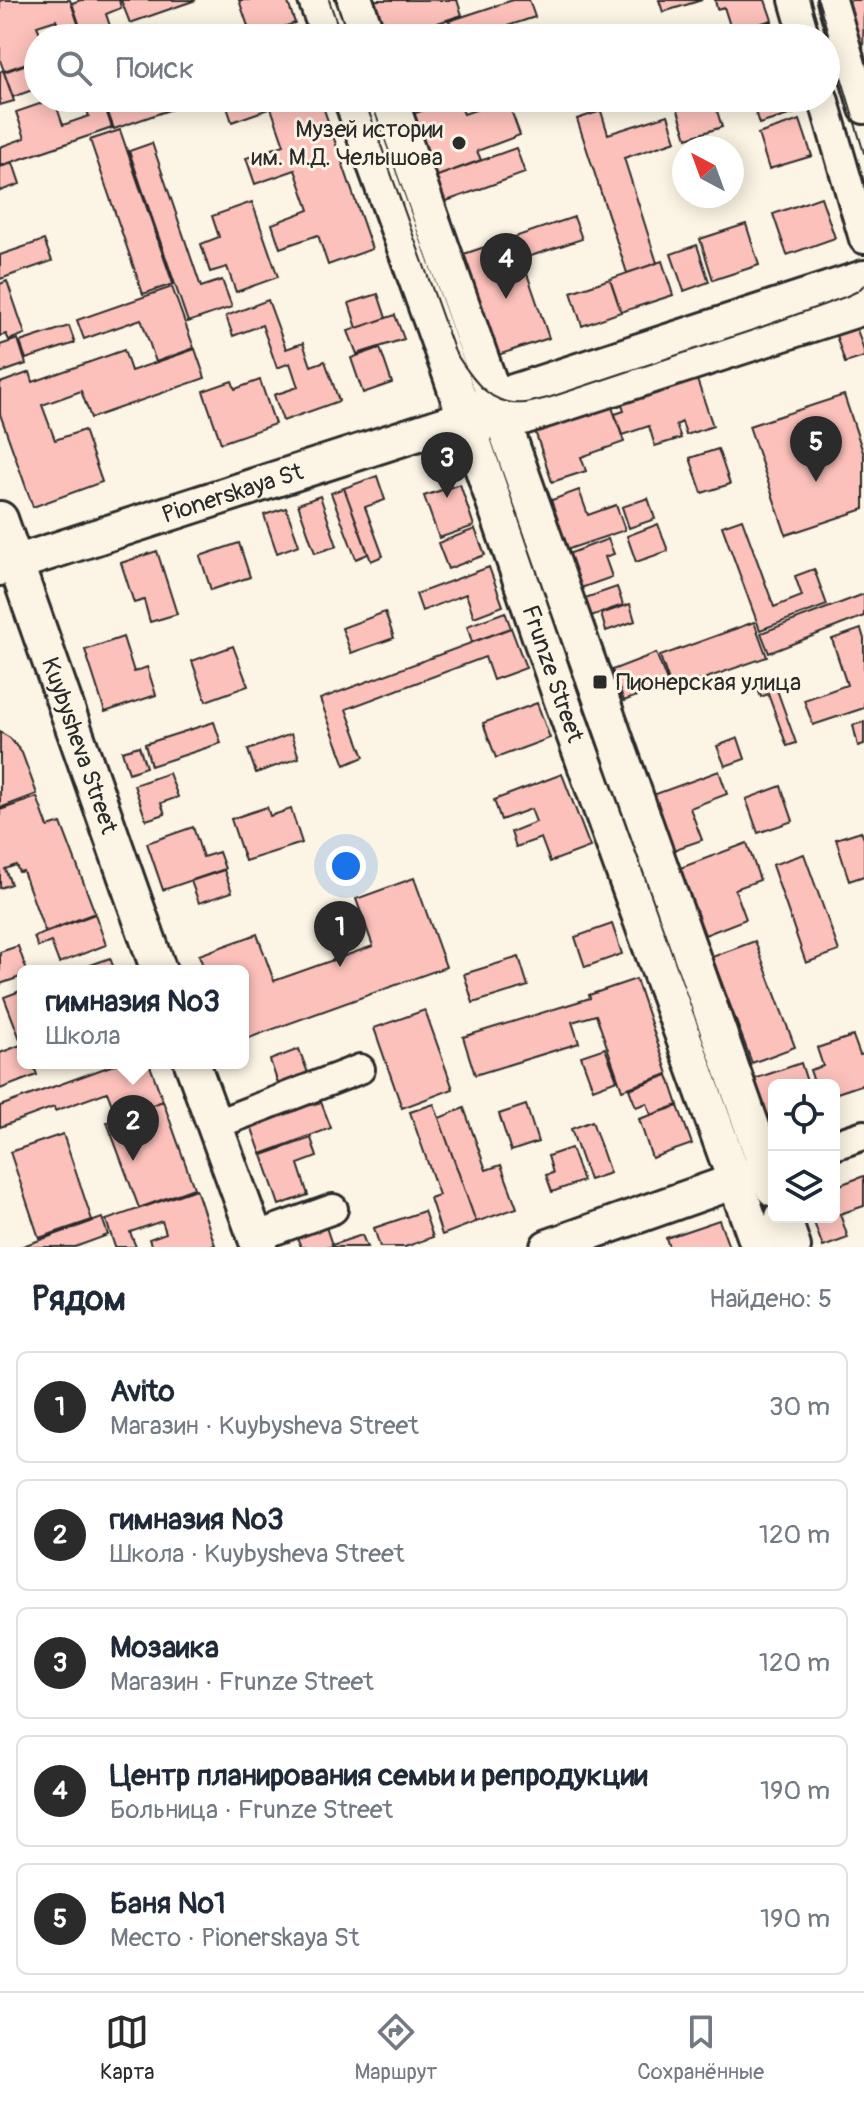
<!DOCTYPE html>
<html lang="ru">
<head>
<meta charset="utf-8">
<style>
	:root { --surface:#fff; --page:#f2f2f3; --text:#1f2937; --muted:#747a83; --line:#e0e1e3; --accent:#2b2b2b }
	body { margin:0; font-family:Pangolin,sans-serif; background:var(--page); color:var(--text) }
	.controls { position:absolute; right:24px; bottom:24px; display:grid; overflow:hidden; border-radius:12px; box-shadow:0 4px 20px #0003 }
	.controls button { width:72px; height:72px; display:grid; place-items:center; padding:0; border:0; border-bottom:2px solid var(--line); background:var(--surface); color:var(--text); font:40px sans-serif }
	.compass { position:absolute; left:672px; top:136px; width:72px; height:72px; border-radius:50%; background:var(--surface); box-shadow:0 4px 20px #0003; rotate:319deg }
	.you { position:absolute; left:346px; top:866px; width:28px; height:28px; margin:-20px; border:6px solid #fff; border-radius:50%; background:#1a73e8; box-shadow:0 0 0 12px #1a73e833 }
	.badge { display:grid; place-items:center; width:52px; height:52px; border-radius:50%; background:var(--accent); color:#fff; font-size:26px; font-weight:700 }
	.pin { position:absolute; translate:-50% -66px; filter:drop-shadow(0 2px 4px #0008) }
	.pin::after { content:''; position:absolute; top:42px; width:28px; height:24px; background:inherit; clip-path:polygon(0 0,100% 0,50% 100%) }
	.popup { position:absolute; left:17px; top:965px; width:232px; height:104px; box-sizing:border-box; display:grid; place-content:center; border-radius:12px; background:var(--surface); filter:drop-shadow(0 2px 6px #0005); font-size:26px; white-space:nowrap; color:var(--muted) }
	.popup b { font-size:30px; color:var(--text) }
	.popup::after { content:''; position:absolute; left:50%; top:100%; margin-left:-16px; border:16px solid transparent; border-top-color:var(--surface) }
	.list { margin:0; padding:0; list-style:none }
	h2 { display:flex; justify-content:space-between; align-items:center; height:104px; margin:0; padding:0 32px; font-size:34px }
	h2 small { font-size:26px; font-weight:400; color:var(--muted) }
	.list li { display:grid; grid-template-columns:52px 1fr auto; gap:24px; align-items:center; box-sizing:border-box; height:112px; margin:0 16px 16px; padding:0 16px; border:2px solid var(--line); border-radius:12px }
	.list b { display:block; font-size:30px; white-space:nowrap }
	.list p { margin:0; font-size:26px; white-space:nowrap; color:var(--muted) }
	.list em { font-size:26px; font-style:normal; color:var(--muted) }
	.icon { flex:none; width:44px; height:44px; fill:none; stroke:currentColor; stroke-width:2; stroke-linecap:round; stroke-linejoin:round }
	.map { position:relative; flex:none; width:864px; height:1247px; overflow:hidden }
	.search { position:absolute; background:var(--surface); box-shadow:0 4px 20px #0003; left:24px; right:24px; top:24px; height:88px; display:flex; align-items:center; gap:20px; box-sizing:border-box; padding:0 28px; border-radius:44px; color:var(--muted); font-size:30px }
	.sheet { height:744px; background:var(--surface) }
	nav { display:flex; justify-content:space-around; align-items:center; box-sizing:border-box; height:112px; border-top:2px solid var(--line); background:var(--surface); font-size:22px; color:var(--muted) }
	nav a { display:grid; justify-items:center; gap:4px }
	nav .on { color:var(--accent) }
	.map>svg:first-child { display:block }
</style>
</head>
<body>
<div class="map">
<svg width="864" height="1247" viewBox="0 0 864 1247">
	<rect width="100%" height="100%" fill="#fcf5e5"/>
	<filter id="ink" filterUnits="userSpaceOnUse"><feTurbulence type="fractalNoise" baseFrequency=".0125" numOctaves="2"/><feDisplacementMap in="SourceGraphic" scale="16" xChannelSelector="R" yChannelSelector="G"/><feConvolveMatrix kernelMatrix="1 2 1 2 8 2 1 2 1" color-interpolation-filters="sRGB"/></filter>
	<g filter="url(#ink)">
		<!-- building -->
		<path fill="#fdc1bb" stroke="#2b2b2b" stroke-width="2" d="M3 0H70L83 38H62L56 20 37 26 42 38H38V59L4 71 0 60V1Z
			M81 0H119L121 8 106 14 114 38H84L72 3Z
			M121 0H196L130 23Z
			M239 0H287L295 23 252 38Z
			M372 0H457L462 15 392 38H384Z
			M513 0H529L535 17 486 33 487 38H454L449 21Z
			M659 0H702L663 12Z
			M715 0H765L772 20 732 32 724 7 717 9Z
			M852 0H864L863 58 846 2Z
			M772 22 776 38H720Z
			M38 60V88L13 97 4 72Z
			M3 70 14 101 0 105V72Z
			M98 98H102L112 128 0 166V147L25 138 16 112 54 99 63 125 89 116 84 103Z
			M123 98H204L114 129 105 104Z
			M224 98H320L372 249 328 265 318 235 280 248 272 224 309 210 295 170 255 184 246 158 284 145 271 108 232 122Z
			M457 98 464 114 507 99 520 135 477 151 481 160 432 178 410 115Z
			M571 98H600L601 102 575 111Z
			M674 98H713L722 127 687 138Z
			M751 98H795L799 112 759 124Z
			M601 111 608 134 668 115 676 141 624 158 657 263 627 273 577 119Z
			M800 120 812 156 769 169 758 134Z
			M120 130 173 284 143 294 90 140Z
			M152 143 201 287 222 280 232 307 188 322 129 151Z
			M516 148 525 173 441 203 432 178Z
			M13 163 20 184 0 191V167Z
			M821 197 835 238 787 255 773 214Z
			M252 202 278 277 236 292 227 267 210 272 201 244 219 237 212 216Z
			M574 217 582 239 522 259 549 338 495 356 461 255Z
			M746 224 759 265 713 280 700 239Z
			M44 240 52 261 0 279V255Z
			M697 245 709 282 684 291 671 254Z
			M662 261 673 295 621 312 610 279Z
			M610 279 621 312 582 326 571 292Z
			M7 281 25 334 9 340 6 334 0 336V284Z
			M172 287 194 348 156 362 141 319 84 339 77 320Z
			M378 294 386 318 357 328 349 303Z
			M268 300 286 349 303 343 311 366 325 361 339 401 283 421 274 395 298 387 290 363 277 368 262 325 233 336 226 316Z
			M395 315 404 339 357 354 348 331Z
			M855 323 864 351V357L845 363 834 329Z
			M69 326 75 343 26 359 20 342Z
			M18 339 26 364 0 373V345Z
			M380 348 392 383 363 393 351 358Z
			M195 349 205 378 91 418 81 391 42 405 55 440 84 430 102 482 33 507 0 414V383L30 372 33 382 124 350 131 371Z
			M696 377 713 426 686 435 682 422 676 425 681 438 655 446 649 426 622 435 615 414 624 411 621 402Z
			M260 380 275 424 221 443 203 391 232 381 235 389Z
			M844 395 864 455V509L786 535 749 426Z
			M611 404 624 442 581 457 586 471 552 482 535 431Z
			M718 449 730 484 702 493 690 458Z
			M377 476 385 500 365 507 383 556 371 561 344 488Z
			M460 484 474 526 439 538 424 496Z
			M344 488 368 554 356 559 331 493Z
			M579 490 588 515 616 505 625 530 566 550 549 501Z
			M320 496 337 546 315 553 298 504Z
			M648 498 655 519 629 528 622 507Z
			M286 508 299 545 277 553 264 515Z
			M742 519 774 607 802 596 795 576 814 569 827 605 760 630 722 526Z
			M658 524 668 551 636 562 627 536Z
			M475 529 485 555 448 569 438 543Z
			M608 539 614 554 605 557 612 577 581 588 568 554Z
			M239 543 250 577 211 590 200 556Z
			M157 551 177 614 150 622 144 600 134 603 121 563Z
			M489 567 503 606 474 617 466 594 422 611 416 594Z
			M617 587 623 605 591 616 585 598Z
			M864 594V616L769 653 761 633Z
			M630 604 635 621 606 631 601 614Z
			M385 612 394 638 351 653 342 628Z
			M505 612 511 628 472 642 467 626Z
			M754 622 767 657 672 690 660 656Z
			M511 628 526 668 493 680 485 657 346 709 364 757 345 765 320 699Z
			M861 629 864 639V708L813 725 804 700 847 685 832 639Z
			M123 637 134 672 147 667 156 695 105 712 85 650Z
			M233 646 248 686 206 701 192 661Z
			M656 653 668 684 624 701 612 670Z
			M772 676 796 743 787 746 768 694 761 697 755 682Z
			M537 703 550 738 496 758 483 723Z
			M214 722 221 743 151 766 145 744Z
			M864 722V744L858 746 853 725Z
			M0 732 10 738 22 753 37 794 0 808Z
			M291 734 299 758 256 773 248 750Z
			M738 738 745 759 725 766 717 746Z
			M139 746 146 767 129 773 122 751Z
			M719 771 727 794 690 808 702 840 673 850 653 795Z
			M169 773 178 797 161 803 165 814 146 820 134 785Z
			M562 774 590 847 550 862 541 838 516 847 511 832 536 822 531 809 501 820 494 800Z
			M781 786 793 821 758 833 746 799Z
			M37 797 48 827 61 823 95 913 45 932 23 871 19 872 16 865 5 869 11 884 0 888V810Z
			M267 807 270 816 291 809 302 843 245 861 231 819Z
			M193 827 203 857 219 852 225 869 163 890 147 843Z
			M861 831 864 839V876L849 881 836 839Z
			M747 843 760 880 735 889 746 919 705 935 680 868Z
			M804 854 839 951 806 963 772 865Z
			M224 870 232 892 199 903 191 881Z
			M414 878 446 967 243 1040V971H205L199 955 257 934 274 981 373 946 356 899Z
			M95 914 106 945 59 963 51 942 38 947 34 937Z
			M612 924 622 954 585 967 575 937Z
			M755 941 795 1047 752 1063 712 957Z
			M18 946 27 971H23V976L0 984V952Z
			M519 957 528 986 473 1003 464 974Z
			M110 958 115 971H74Z
			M636 979 668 1074 622 1090 596 1015 572 1022 579 1043 475 1075 463 1037 590 998 589 995Z
			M23 990V1038L20 1039 4 997Z
			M425 1010 453 1089 402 1108 374 1028Z
			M853 1036 860 1055 864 1054V1084L834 1094V1085H815L810 1070 823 1066 817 1048Z
			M23 1044V1063H33L37 1075 0 1089V1053Z
			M605 1048 617 1080 593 1089 581 1056Z
			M299 1049 312 1084 282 1095 270 1060Z
			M119 1063H149L163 1101 117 1118 107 1092 55 1111 54 1107 0 1127V1106Z
			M801 1063 808 1085H774V1115L767 1117 754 1079Z
			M668 1075 678 1105 651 1115 647 1103 636 1107 629 1089Z
			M163 1101 194 1188 139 1208 107 1122Z
			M309 1101 311 1105 321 1102 331 1128 261 1154 248 1117Z
			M434 1104 476 1222 442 1235 430 1198 439 1195 410 1112Z
			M526 1105 538 1142 511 1151 499 1114Z
			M678 1106 692 1144 652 1158 639 1119Z
			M464 1108 486 1170 501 1165 517 1208 476 1222 439 1118Z
			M592 1121 610 1173 589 1180 571 1129Z
			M63 1134 92 1220 39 1238 10 1152Z
			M311 1138 317 1157 298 1164 308 1195 279 1205 262 1155Z
			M571 1148 583 1181 552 1192 546 1175 553 1173 548 1156Z
			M864 1176V1206L840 1214 848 1238 823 1247 812 1217H834V1187Z
			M196 1189 215 1245 209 1247H152L149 1239 166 1233 162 1221 130 1232 136 1247H115L106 1220Z
			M424 1211 433 1237 405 1247H380L374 1228Z
			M102 1218 108 1235 75 1247H20Z
			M719 1220 729 1247H669L666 1238Z
			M326 1227 332 1245 362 1235 367 1247H301L297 1237Z"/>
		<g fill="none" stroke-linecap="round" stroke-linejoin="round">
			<defs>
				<path id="minor" d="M794 0 805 38
					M832 0 864 109
					M823 98 864 239
					M214 1125 360 1069
					M834 1145 864 1135
					M255 1237 333 1209"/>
				<g id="major">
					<path d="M316 0 330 38"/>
					<path d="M355 0 368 38"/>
					<path id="s1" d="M351 98 450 373 561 698 759 1247"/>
					<path d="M389 98 774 1189"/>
					<path d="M483 420 504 423 864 307"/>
					<path id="s2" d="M0 519 159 971"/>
					<path id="s3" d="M0 568 465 418 495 398 864 278"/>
					<path d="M192 1063 259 1247"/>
					<path d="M783 1217 793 1247"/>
					<path d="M548 1247 755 1174"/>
				</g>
			</defs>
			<!-- minor casing -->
			<use href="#minor" stroke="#2b2b2b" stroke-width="34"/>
			<!-- major casing -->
			<use href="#major" stroke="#2b2b2b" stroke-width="40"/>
			<!-- minor -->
			<use href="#minor" stroke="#fcf5e5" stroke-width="28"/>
			<!-- major -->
			<use href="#major" stroke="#fcf5e5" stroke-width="34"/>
			<!-- tram -->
			<path stroke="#2b2b2b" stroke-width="2" d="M329 0 342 38
				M818 0 864 153
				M364 98 455 352C472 378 489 407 525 403 534 402 543 399 551 397L759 328 845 297 858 291 864 285"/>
		</g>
	</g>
	<!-- markers -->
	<g fill="#2b2b2b" stroke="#fcf5e5" stroke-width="3">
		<circle cx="459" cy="143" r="8"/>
		<rect x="592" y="674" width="16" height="16" rx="4"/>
	</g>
	<g text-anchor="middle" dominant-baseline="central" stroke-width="6" stroke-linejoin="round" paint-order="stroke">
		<!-- poi labels -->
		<g font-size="24" fill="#2b2b2b" stroke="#fcf5e5" text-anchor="end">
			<text x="443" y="129">Музей истории<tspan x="443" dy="28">им. М.Д. Челышова</tspan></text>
			<text x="616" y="682" text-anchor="start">Пионерская улица</text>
		</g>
		<!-- street labels -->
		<g font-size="24" fill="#2b2b2b" stroke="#fcf5e5">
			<text stroke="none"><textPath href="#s3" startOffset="244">Pionerskaya St</textPath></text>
			<text stroke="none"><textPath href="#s1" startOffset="610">Frunze Street</textPath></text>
			<text stroke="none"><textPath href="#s2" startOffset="240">Kuybysheva Street</textPath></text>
		</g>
	</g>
</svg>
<div class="controls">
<button><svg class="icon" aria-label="locate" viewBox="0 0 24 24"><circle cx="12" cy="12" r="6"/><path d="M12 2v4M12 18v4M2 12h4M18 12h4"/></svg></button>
<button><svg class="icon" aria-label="layers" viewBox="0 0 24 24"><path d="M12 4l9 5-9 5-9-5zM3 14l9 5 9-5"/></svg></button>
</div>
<svg class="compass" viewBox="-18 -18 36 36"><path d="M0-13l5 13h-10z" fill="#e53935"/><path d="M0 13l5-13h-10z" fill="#747a83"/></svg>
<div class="you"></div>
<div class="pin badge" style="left:340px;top:967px">1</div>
<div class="pin badge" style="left:133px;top:1161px">2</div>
<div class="popup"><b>гимназия №3</b>Школа</div>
<div class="pin badge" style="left:447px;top:498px">3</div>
<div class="pin badge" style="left:506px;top:299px">4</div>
<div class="pin badge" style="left:816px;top:482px">5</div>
<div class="search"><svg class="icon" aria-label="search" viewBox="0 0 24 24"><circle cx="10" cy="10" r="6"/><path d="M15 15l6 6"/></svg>Поиск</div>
</div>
<section class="sheet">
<h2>Рядом<small>Найдено: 5</small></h2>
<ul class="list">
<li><span class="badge">1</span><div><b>Avito</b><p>Магазин · Kuybysheva Street</p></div><em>30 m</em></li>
<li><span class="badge">2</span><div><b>гимназия №3</b><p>Школа · Kuybysheva Street</p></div><em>120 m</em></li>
<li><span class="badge">3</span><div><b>Мозаика</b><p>Магазин · Frunze Street</p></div><em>120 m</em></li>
<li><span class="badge">4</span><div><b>Центр планирования семьи и репродукции</b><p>Больница · Frunze Street</p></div><em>190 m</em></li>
<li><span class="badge">5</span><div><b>Баня №1</b><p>Место · Pionerskaya St</p></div><em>190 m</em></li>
</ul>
</section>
<nav>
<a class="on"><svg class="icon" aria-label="map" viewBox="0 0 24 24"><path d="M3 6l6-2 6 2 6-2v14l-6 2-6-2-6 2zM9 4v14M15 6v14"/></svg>Карта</a>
<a><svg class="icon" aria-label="directions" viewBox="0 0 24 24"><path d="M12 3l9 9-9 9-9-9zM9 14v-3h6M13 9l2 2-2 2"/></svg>Маршрут</a>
<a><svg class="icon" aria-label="saved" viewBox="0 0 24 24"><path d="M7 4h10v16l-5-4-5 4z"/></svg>Сохранённые</a>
</nav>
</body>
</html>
